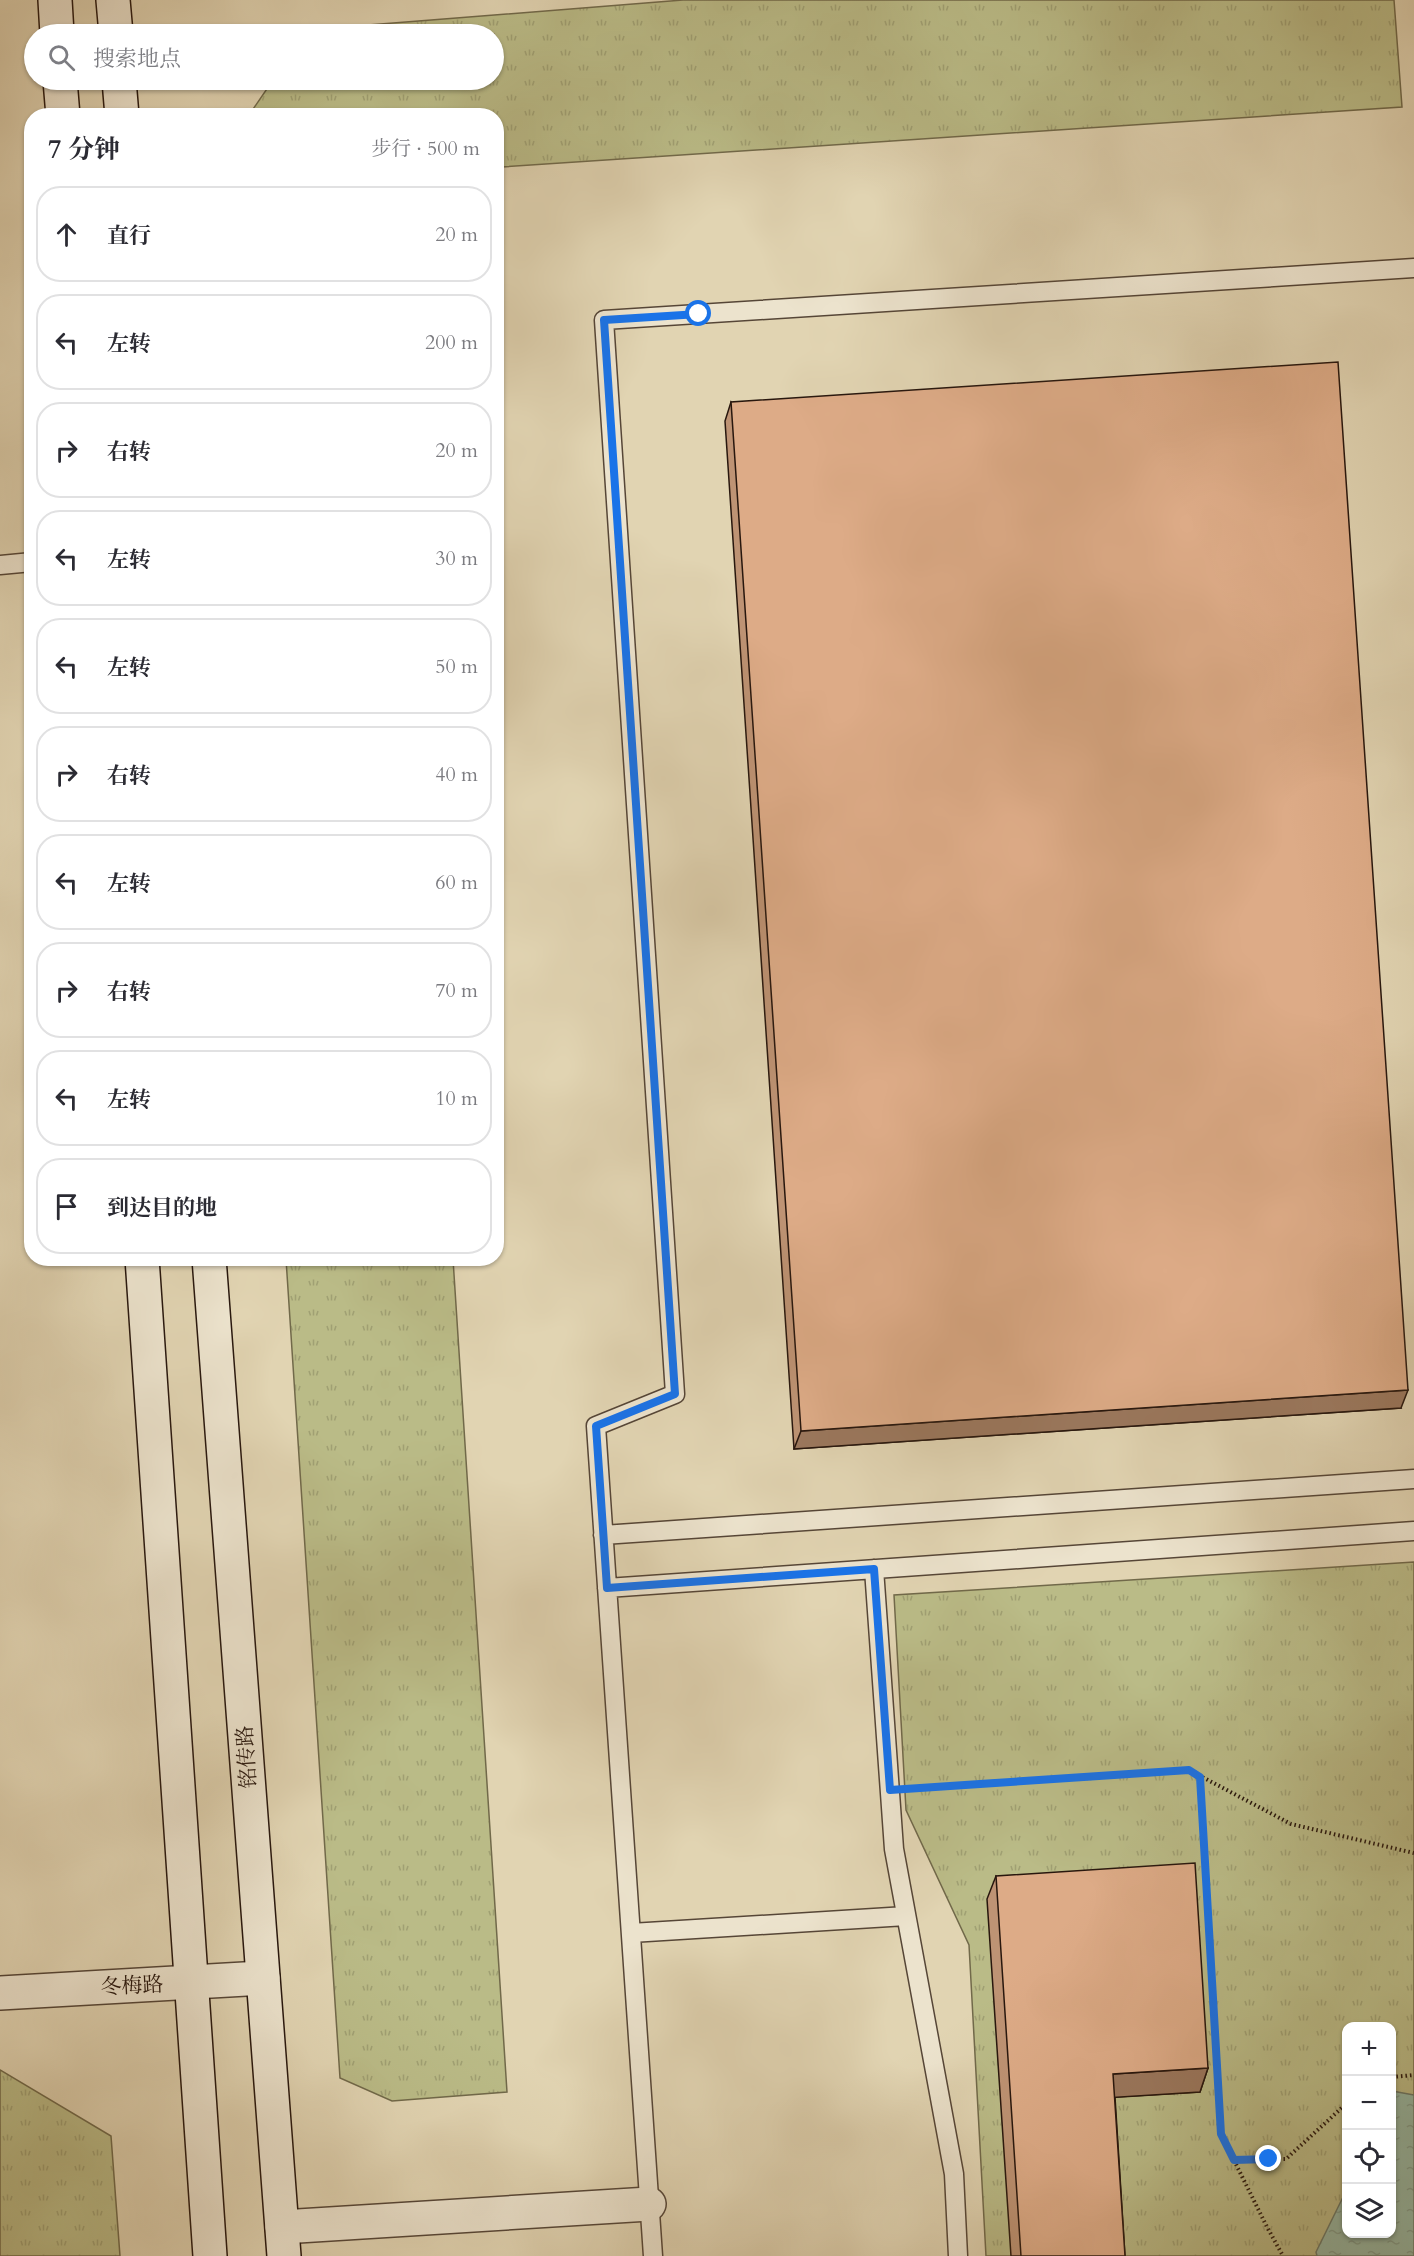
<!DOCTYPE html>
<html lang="zh">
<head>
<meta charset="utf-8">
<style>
	:root { --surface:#fff; --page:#f2f2f3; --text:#2b2b33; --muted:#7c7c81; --line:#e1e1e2 }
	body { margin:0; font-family:Cardo,"Noto Serif SC",serif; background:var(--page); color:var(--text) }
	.controls { position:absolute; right:18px; bottom:18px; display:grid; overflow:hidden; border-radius:12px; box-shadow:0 2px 4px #0004 }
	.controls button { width:54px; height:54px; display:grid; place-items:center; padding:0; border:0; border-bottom:2px solid var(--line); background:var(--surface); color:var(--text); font:30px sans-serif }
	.stop { position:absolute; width:18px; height:18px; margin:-14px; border:4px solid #1a73e8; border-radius:50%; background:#fff }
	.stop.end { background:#1a73e8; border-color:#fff; box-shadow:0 2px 6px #0008 }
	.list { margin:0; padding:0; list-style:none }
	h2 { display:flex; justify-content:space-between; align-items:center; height:78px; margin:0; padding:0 24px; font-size:26px }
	h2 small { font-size:20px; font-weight:400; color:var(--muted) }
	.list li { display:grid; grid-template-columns:39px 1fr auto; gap:18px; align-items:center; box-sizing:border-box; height:96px; margin:0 12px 12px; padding:0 12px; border:2px solid var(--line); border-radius:24px }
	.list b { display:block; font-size:22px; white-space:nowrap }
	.list em { font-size:20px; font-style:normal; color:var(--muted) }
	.icon { flex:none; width:33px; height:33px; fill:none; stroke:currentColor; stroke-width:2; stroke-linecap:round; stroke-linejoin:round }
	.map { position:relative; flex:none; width:1414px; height:2256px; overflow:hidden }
	.search { position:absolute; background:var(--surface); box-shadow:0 2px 4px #0004; left:24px; top:24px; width:480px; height:66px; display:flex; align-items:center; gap:15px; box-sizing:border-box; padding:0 21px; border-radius:33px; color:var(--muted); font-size:22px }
	.panel { position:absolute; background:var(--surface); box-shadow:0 2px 4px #0004; left:24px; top:108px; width:480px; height:1158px; border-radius:24px }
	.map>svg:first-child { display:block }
</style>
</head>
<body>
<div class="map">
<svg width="1414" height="2256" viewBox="0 0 1414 2256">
	<defs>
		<pattern id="grass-tufts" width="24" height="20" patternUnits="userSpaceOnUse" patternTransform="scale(1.5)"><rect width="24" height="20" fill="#babb87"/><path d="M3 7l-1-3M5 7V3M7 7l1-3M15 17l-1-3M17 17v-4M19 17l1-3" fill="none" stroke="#a0a073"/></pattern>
		<pattern id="water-ripples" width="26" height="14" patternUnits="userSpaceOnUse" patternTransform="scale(1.5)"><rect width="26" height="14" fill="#95b9a6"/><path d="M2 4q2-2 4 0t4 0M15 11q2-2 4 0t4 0" fill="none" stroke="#809e8e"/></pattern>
	</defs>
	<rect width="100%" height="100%" fill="#e1d4b2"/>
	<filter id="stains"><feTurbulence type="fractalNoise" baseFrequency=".00333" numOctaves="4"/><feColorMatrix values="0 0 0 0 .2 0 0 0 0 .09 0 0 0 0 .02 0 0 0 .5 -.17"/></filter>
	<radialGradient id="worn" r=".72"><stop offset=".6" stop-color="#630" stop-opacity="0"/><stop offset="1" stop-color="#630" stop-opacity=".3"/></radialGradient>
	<!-- grass -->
	<path fill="url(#grass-tufts)" stroke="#71694a" stroke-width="1.5" fill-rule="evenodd" d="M683 0H1394L1402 107 502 167 497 173 496 116 249 115 273 80H494V34H302L305 30Z
		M286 1259H453L507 2092 392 2101 340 2078Z
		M1414 1562V2256H986L969 1945 906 1810 894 1595ZM1346 2026H1392V2234H1346Z
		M0 2070 111 2136 120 2256H0Z"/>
	<!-- water -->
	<path fill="url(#water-ripples)" stroke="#697869" stroke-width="1.5" d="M1392 2091 1414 2095V2256H1317L1316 2252 1346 2191V2234H1392Z"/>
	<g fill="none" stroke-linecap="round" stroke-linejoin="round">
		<defs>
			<path id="service" d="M0 565 32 562
				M603 1535 1414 1479
				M874 1569 894 1849 954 2174 958 2256
				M607 1588 1414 1531
				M631 1933 906 1916
				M653 2256 596 1426 675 1394 604 320 1414 268"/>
			<path id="minor" d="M282 2227 649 2204"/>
			<path id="tertiary" d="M0 1993 263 1978"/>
			<path id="secondary" d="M55 0 57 34
				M113 0 116 34
				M60 80 63 116
				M119 80 122 116
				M142 1258 210 2256
				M209 1258 284 2256"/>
		</defs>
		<!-- service casing -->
		<use href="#service" stroke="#564637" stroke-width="21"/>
		<!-- minor casing -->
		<use href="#minor" stroke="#564637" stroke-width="36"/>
		<!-- tertiary casing -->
		<use href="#tertiary" stroke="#564637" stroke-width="36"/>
		<!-- secondary casing -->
		<use href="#secondary" stroke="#28170e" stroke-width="36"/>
		<!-- path -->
		<path stroke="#28170e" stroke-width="4" stroke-dasharray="1.5 3" stroke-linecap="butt" d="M1200 1777 1221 2134 1267 2227 1283 2256
			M917 1788 1189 1770 1291 1824 1414 1853
			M1392 2077 1414 2075
			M1234 2160 1286 2159 1346 2104"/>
		<!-- service -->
		<use href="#service" stroke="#ece3cd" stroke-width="18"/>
		<!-- minor -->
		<use href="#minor" stroke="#ece3cd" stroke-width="33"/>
		<!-- tertiary -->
		<use href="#tertiary" stroke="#ece3cd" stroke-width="33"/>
		<!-- secondary -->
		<use href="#secondary" stroke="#ece3cd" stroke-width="33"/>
	</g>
	<!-- wall -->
	<path fill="#be9374" stroke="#28170e" stroke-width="1.5" d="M731 402 1401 1408 794 1449 725 421Z
		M996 1876 1208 2068 1200 2092 1115 2097 1125 2256H1011L987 1899Z"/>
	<!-- shaded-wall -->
	<path fill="#9b785e" stroke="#28170e" stroke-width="1.5" d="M1408 1390 1401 1408 794 1449 801 1431Z
		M1208 2068 1200 2092 1105 2098 1113 2074Z"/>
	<!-- building -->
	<path fill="#ddab87" stroke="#28170e" stroke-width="1.5" d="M1338 362 1408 1390 801 1431 731 402Z
		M1195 1863 1208 2068 1113 2074 1125 2256H1021L996 1876Z"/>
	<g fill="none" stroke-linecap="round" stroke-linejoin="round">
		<!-- route -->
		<path stroke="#1a73e8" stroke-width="8" d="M699 314 604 320 675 1394 596 1426 607 1588 874 1569 890 1790 1189 1770 1200 1777 1221 2134 1234 2160 1269 2159"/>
	</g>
	<g text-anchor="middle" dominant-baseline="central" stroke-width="5" stroke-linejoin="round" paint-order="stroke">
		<!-- street labels -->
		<g font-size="21" fill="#28170e" stroke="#ece3cd">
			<text transform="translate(247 1757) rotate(-94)">铭传路</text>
			<text transform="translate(132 1986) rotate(-3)">冬梅路</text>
		</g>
	</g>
	<rect width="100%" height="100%" filter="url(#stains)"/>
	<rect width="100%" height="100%" fill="url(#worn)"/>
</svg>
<div class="controls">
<button>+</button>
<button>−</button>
<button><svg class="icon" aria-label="locate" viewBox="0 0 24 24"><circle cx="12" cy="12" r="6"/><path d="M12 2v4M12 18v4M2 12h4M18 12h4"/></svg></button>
<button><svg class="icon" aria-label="layers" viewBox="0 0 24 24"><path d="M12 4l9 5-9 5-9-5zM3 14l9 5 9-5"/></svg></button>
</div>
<div class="stop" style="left:699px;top:314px"></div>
<div class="stop end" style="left:1269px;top:2159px"></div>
<div class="search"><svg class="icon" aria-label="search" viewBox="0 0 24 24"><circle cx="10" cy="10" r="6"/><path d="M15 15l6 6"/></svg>搜索地点</div>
<section class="panel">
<h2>7 分钟<small>步行 · 500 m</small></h2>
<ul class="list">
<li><svg class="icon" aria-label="ahead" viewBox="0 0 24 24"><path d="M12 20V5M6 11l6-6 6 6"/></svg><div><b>直行</b></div><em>20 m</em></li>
<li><svg class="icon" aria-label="left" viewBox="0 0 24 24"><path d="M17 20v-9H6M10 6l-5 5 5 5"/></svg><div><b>左转</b></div><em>200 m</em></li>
<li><svg class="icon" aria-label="right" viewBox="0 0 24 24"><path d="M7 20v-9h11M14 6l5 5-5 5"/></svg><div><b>右转</b></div><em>20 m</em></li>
<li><svg class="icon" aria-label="left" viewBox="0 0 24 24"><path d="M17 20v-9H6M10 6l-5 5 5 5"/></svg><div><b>左转</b></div><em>30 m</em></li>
<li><svg class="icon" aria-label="left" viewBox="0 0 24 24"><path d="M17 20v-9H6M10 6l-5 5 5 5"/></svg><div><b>左转</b></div><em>50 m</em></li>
<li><svg class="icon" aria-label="right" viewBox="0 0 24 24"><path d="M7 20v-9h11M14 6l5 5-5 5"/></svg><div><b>右转</b></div><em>40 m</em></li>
<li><svg class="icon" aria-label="left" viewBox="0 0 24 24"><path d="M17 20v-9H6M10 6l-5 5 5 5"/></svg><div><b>左转</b></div><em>60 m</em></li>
<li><svg class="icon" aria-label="right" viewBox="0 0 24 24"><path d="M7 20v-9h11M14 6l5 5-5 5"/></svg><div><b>右转</b></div><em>70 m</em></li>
<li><svg class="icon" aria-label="left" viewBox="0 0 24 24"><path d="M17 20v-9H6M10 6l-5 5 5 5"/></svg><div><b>左转</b></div><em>10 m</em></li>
<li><svg class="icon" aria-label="arrive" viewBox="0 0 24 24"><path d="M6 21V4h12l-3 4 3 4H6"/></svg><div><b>到达目的地</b></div></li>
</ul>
</section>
</div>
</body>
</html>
